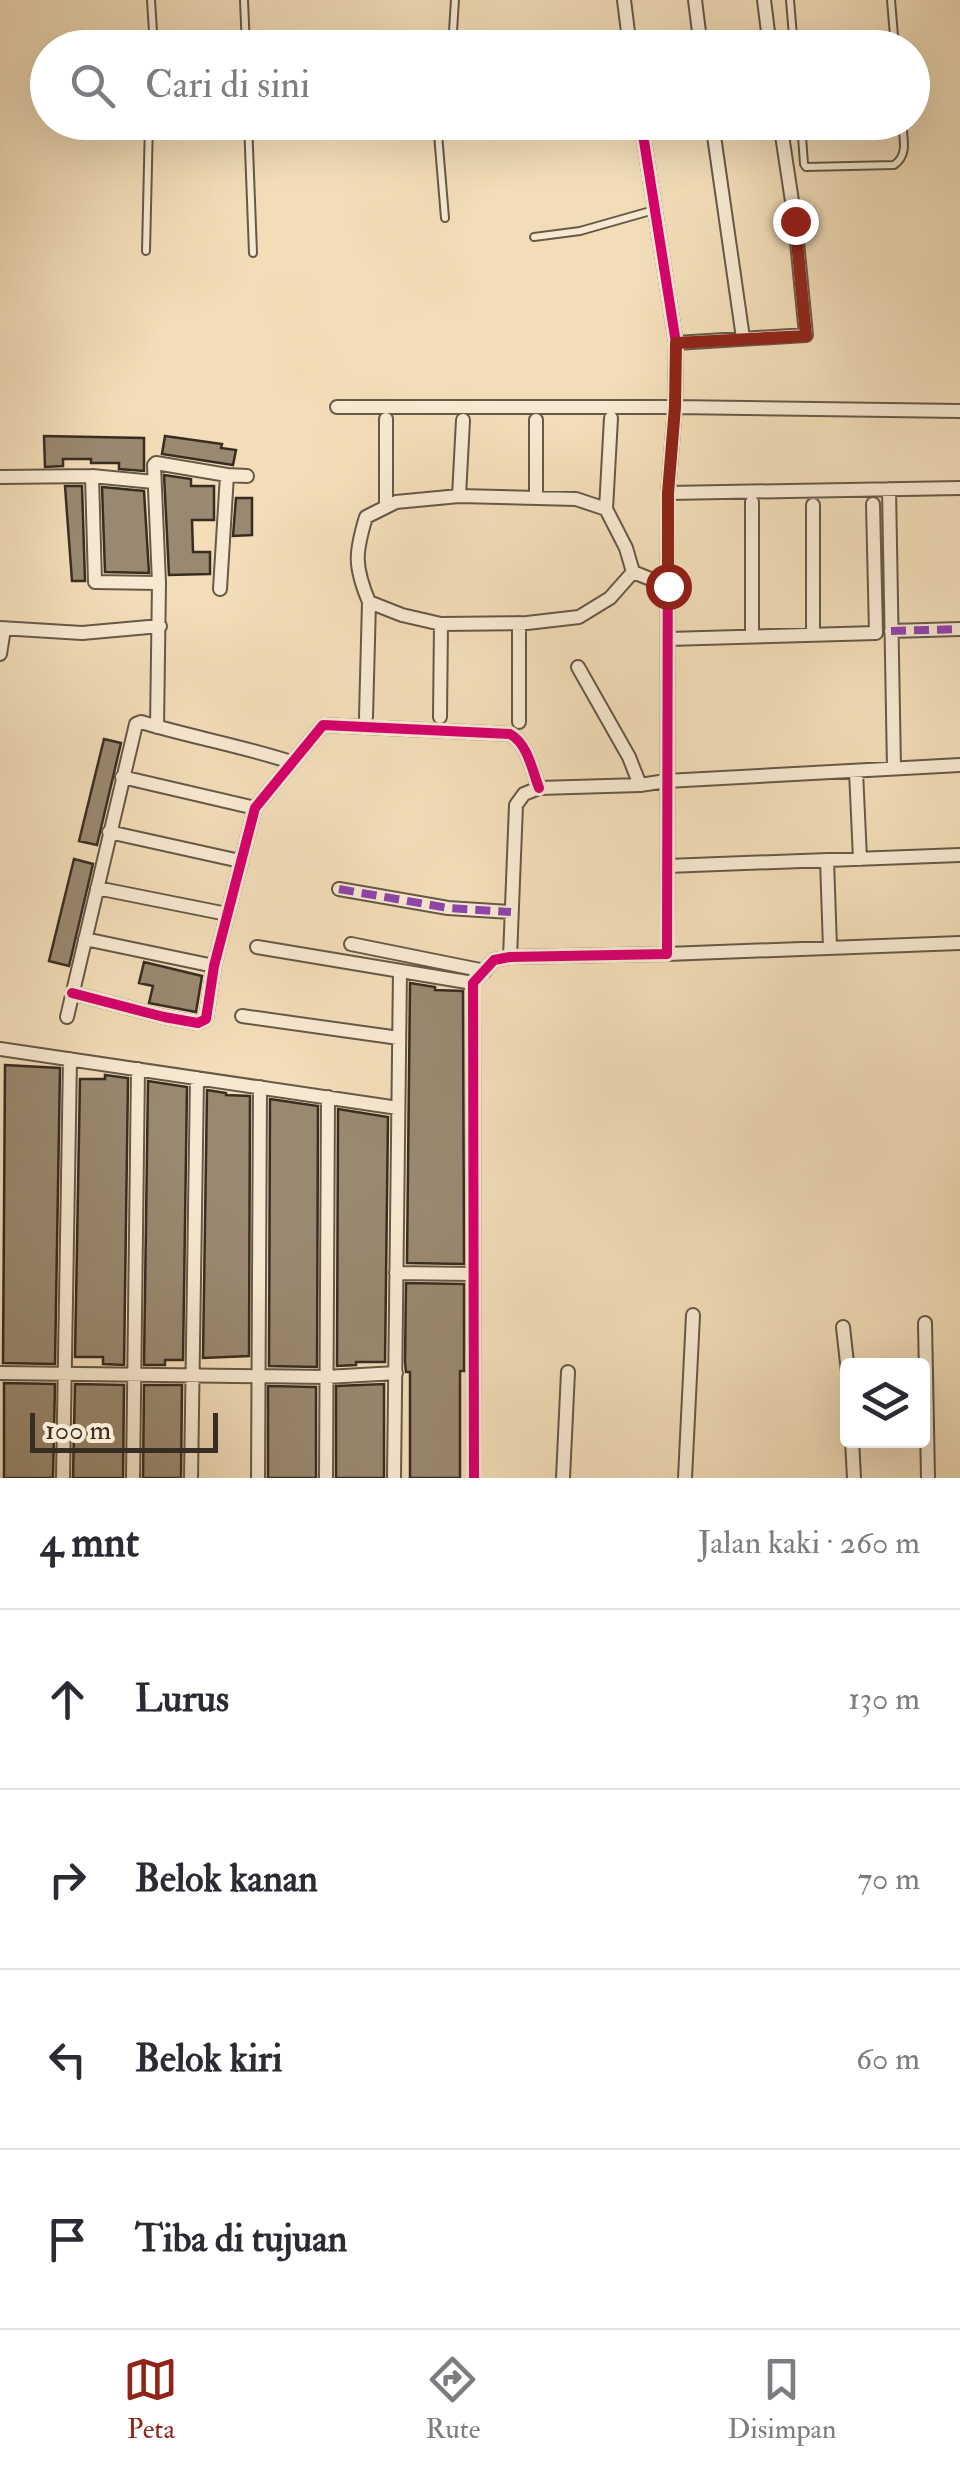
<!DOCTYPE html>
<html lang="id">
<head>
<meta charset="utf-8">
<style>
	:root { --surface:#fff; --page:#f7f7f7; --text:#2b2b33; --muted:#7c7c81; --line:#e1e1e2; --accent:#8f2418 }
	body { margin:0; font-family:"IM FELL Double Pica",serif; background:var(--page); color:var(--text) }
	.controls { position:absolute; right:30px; bottom:30px; display:grid; overflow:hidden; border-radius:10px; box-shadow:0 10px 40px #0002 }
	.controls button { width:90px; height:90px; display:grid; place-items:center; padding:0; border:0; border-bottom:2px solid var(--line); background:var(--surface); color:var(--text); font:50px sans-serif }
	.scale { position:absolute; left:30px; bottom:25px; width:188px; box-sizing:border-box; padding-left:10px; border:5px solid #382d23; border-top:0; font-size:28px; line-height:35px; white-space:nowrap; color:#382d23; -webkit-text-stroke:8px #f7e9d1; paint-order:stroke }
	.stop { position:absolute; width:30px; height:30px; margin:-22px; border:8px solid #8f2418; border-radius:50%; background:#fff }
	.stop.end { background:#8f2418; border-color:#fff; box-shadow:0 2px 10px #0008 }
	.list { margin:0; padding:0; list-style:none }
	h2 { display:flex; justify-content:space-between; align-items:center; height:130px; margin:0; padding:0 40px; font-size:42px }
	h2 small { font-size:32px; font-weight:400; color:var(--muted) }
	.list li { display:grid; grid-template-columns:65px 1fr auto; gap:30px; align-items:center; box-sizing:border-box; height:180px; padding:0 40px; border-top:2px solid var(--line) }
	.list b { display:block; font-size:38px; white-space:nowrap }
	.list em { font-size:32px; font-style:normal; color:var(--muted) }
	.icon { flex:none; width:55px; height:55px; fill:none; stroke:currentColor; stroke-width:2; stroke-linecap:round; stroke-linejoin:round }
	.map { position:relative; flex:none; width:960px; height:1478px; overflow:hidden }
	.search { position:absolute; background:var(--surface); box-shadow:0 10px 40px #0002; left:30px; right:30px; top:30px; height:110px; display:flex; align-items:center; gap:25px; box-sizing:border-box; padding:0 35px; border-radius:55px; color:var(--muted); font-size:38px }
	.sheet { height:850px; background:var(--surface) }
	nav { display:flex; justify-content:space-around; align-items:center; box-sizing:border-box; height:140px; border-top:2px solid var(--line); background:var(--surface); font-size:28px; color:var(--muted) }
	nav a { display:grid; justify-items:center; gap:5px }
	nav .on { color:var(--accent) }
	.map>svg:first-child { display:block }
</style>
</head>
<body>
<div class="map">
<svg width="960" height="1478" viewBox="0 0 960 1478">
	<rect width="100%" height="100%" fill="#f2ddb8"/>
	<filter id="stains"><feTurbulence type="fractalNoise" baseFrequency=".002" numOctaves="4"/><feColorMatrix values="0 0 0 0 .2 0 0 0 0 .09 0 0 0 0 .02 0 0 0 .5 -.17"/></filter>
	<radialGradient id="worn" r=".72"><stop offset=".6" stop-color="#630" stop-opacity="0"/><stop offset="1" stop-color="#630" stop-opacity=".3"/></radialGradient>
	<!-- building -->
	<path fill="#998970" stroke="#382d23" stroke-width="2.5" d="M44 436 144 438V471L119 469V463H91V459H63V466L45 467Z
		M165 436 222 444 221 448 236 450 233 465 162 454Z
		M164 475 191 479V486H214V520H192L193 552H210V574L169 575Z
		M65 486H82L85 581H72Z
		M102 487 144 491 149 573 105 572Z
		M236 498H252V535L233 536Z
		M104 739 121 743 97 845 79 841Z
		M74 859 93 864 69 966 49 961Z
		M144 962 202 976 196 1012 149 1003 153 986 139 983Z
		M410 983 435 987V990L463 991 464 1264 407 1263Z
		M5 1065 60 1068 55 1364 3 1363Z
		M105 1075 128 1078 124 1365 103 1364V1357H75L80 1079H105Z
		M148 1081 187 1087 183 1360H165V1365H144Z
		M207 1090 226 1093V1095L250 1096 249 1356 203 1358Z
		M270 1099 318 1106 317 1367 269 1366Z
		M338 1109 388 1117 385 1362H356V1365L337 1366Z
		M406 1283 464 1284V1371H460V1478H410V1372H406L405 1361Z
		M4 1383 55 1384 53 1478H4Z
		M75 1384 124 1385 123 1478H73Z
		M384 1384V1478H336V1386Z
		M144 1385H182L181 1478H143Z
		M268 1386 316 1387V1478H268Z"/>
	<g fill="none" stroke-linecap="round" stroke-linejoin="round">
		<defs>
			<path id="service" d="M151 0 154 48
				M244 0 246 48
				M790 0 794 48
				M891 0 895 48
				M455 48 453 31 455 0
				M248 122 253 253
				M437 122 445 218
				M801 122 804 164 806 167 894 165C909 155 903 138 902 122
				M534 237 580 231 654 210
				M146 251 149 122"/>
			<path id="minor" d="M624 0 630 48
				M695 0 701 48
				M764 0 770 48
				M712 122 743 338
				M676 343 806 335 795 221 780 122
				M337 407H675L960 411
				M536 420V498
				M92 476 95 582 159 583
				M0 477 92 476 154 482
				M889 489 894 768
				M668 493 960 488
				M459 496 576 499 606 509 626 548 633 572 610 598 579 617 527 623 441 624 402 615 369 602C354 566 355 553 366 517L396 502Z
				M459 496 463 420
				M386 507V419
				M606 509 611 418
				M633 572 668 586
				M220 589 227 475
				M0 628 82 633 160 626
				M891 631 960 629
				M813 635V505
				M752 636V502
				M668 639 876 633 873 504
				M0 654 4 629
				M578 667 629 757 640 785
				M366 717 369 602
				M440 717 441 624
				M519 722V623
				M157 727 159 583 154 465 156 463 227 475 247 476
				M856 771 860 859
				M122 777 255 808
				M109 832 240 861
				M827 860 830 948
				M667 866 960 855
				M97 888 227 914
				M339 889 448 908 511 912
				M85 939 214 966
				M351 944 485 971
				M257 947 473 983
				M667 954 960 943
				M510 957 516 805 524 794 539 788 640 785 666 781 960 765
				M72 993 164 1017 198 1023 206 1019 214 966 255 808 323 725 510 734C528 744 532 770 539 788
				M242 1016 399 1038
				M67 1017 136 724 141 722C191 737 242 746 291 762
				M0 1049 398 1108
				M396 1273 472 1274
				M925 1323 928 1478
				M843 1327 848 1372
				M0 1373 326 1377 396 1373
				M852 1440 854 1478
				M63 1478 70 1059
				M133 1478 138 1069
				M191 1478 197 1078
				M258 1478 260 1087
				M326 1478 328 1097
				M394 1478 400 971
				M474 1478 473 983 494 960 510 957 667 954 668 493 675 407 676 343 641 122
				M563 1478 568 1372
				M685 1478 693 1315"/>
		</defs>
		<!-- service casing -->
		<use href="#service" stroke="#665948" stroke-width="10"/>
		<!-- minor casing -->
		<use href="#minor" stroke="#665948" stroke-width="16"/>
		<!-- service -->
		<use href="#service" stroke="#f7e9d1" stroke-width="6"/>
		<!-- minor -->
		<use href="#minor" stroke="#f7e9d1" stroke-width="12"/>
		<!-- quiet -->
		<path stroke="#8e44ad" stroke-width="8" stroke-dasharray="15 8" stroke-linecap="butt" d="M891 631 960 629
			M339 889 448 908 511 912"/>
		<defs>
			<path id="cycleway" d="M72 993 164 1017 198 1023 206 1019 214 966 255 808 323 725 510 734C528 744 532 770 539 788
				M474 1478 473 983 494 960 510 957 667 954 668 493 675 407 676 343 641 122"/>
		</defs>
		<!-- cycleway casing -->
		<use href="#cycleway" stroke="#f7e9d1" stroke-width="16"/>
		<!-- cycleway -->
		<use href="#cycleway" stroke="#d6006c" stroke-width="10"/>
	</g>
	<g fill="none" stroke-linecap="round" stroke-linejoin="round">
		<!-- route -->
		<path stroke="#8f2418" stroke-width="12" d="M668 586V493L675 407 676 343 806 336 795 221"/>
	</g>
	<rect width="100%" height="100%" filter="url(#stains)"/>
	<rect width="100%" height="100%" fill="url(#worn)"/>
</svg>
<div class="controls">
<button><svg class="icon" aria-label="layers" viewBox="0 0 24 24"><path d="M12 4l9 5-9 5-9-5zM3 14l9 5 9-5"/></svg></button>
</div>
<div class="scale">100 m</div>
<div class="stop" style="left:668px;top:586px"></div>
<div class="stop end" style="left:795px;top:221px"></div>
<div class="search"><svg class="icon" aria-label="search" viewBox="0 0 24 24"><circle cx="10" cy="10" r="6"/><path d="M15 15l6 6"/></svg>Cari di sini</div>
</div>
<section class="sheet">
<h2>4 mnt<small>Jalan kaki · 260 m</small></h2>
<ul class="list">
<li><svg class="icon" aria-label="ahead" viewBox="0 0 24 24"><path d="M12 20V5M6 11l6-6 6 6"/></svg><div><b>Lurus</b></div><em>130 m</em></li>
<li><svg class="icon" aria-label="right" viewBox="0 0 24 24"><path d="M7 20v-9h11M14 6l5 5-5 5"/></svg><div><b>Belok kanan</b></div><em>70 m</em></li>
<li><svg class="icon" aria-label="left" viewBox="0 0 24 24"><path d="M17 20v-9H6M10 6l-5 5 5 5"/></svg><div><b>Belok kiri</b></div><em>60 m</em></li>
<li><svg class="icon" aria-label="arrive" viewBox="0 0 24 24"><path d="M6 21V4h12l-3 4 3 4H6"/></svg><div><b>Tiba di tujuan</b></div></li>
</ul>
</section>
<nav>
<a class="on"><svg class="icon" aria-label="map" viewBox="0 0 24 24"><path d="M3 6l6-2 6 2 6-2v14l-6 2-6-2-6 2zM9 4v14M15 6v14"/></svg>Peta</a>
<a><svg class="icon" aria-label="directions" viewBox="0 0 24 24"><path d="M12 3l9 9-9 9-9-9zM9 14v-3h6M13 9l2 2-2 2"/></svg>Rute</a>
<a><svg class="icon" aria-label="saved" viewBox="0 0 24 24"><path d="M7 4h10v16l-5-4-5 4z"/></svg>Disimpan</a>
</nav>
</body>
</html>
